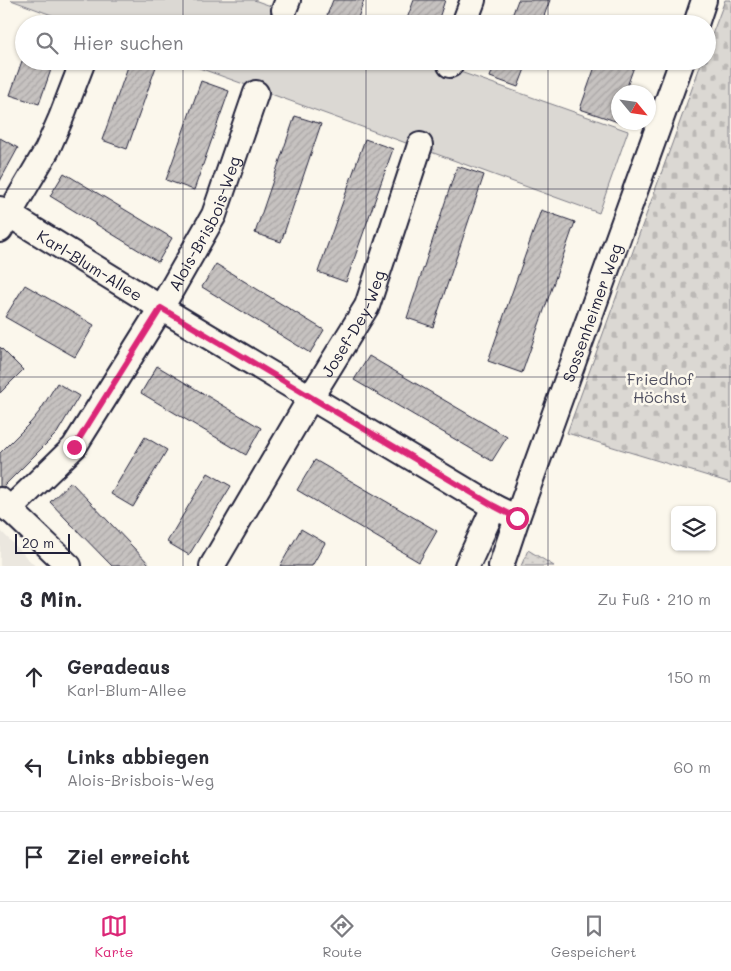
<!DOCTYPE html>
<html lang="de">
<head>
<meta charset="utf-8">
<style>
	:root { --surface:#fff; --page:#f7f7f7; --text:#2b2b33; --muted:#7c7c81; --line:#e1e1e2; --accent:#db2777 }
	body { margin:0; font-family:Mali,sans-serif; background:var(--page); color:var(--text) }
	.controls { position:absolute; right:15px; bottom:15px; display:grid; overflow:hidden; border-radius:8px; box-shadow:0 1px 4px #0004 }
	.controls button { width:45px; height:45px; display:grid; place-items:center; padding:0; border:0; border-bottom:1px solid var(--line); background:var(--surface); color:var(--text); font:25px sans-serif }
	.compass { position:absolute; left:611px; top:85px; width:45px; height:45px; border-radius:50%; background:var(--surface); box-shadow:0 1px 4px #0004; rotate:119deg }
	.scale { position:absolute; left:15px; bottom:12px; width:55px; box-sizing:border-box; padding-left:5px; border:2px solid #22223b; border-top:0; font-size:14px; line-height:18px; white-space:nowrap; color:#22223b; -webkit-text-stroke:4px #fbf7ec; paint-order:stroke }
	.stop { position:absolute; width:15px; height:15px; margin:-11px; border:4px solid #db2777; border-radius:50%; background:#fff }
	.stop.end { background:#db2777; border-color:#fff; box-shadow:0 1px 5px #0008 }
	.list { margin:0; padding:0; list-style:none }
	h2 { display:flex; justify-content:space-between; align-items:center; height:65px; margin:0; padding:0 20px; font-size:21px }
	h2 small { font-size:16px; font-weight:400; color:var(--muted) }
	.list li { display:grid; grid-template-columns:32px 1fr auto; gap:15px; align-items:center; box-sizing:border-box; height:90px; padding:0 20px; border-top:1px solid var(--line) }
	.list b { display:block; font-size:19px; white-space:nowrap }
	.list p { margin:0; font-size:16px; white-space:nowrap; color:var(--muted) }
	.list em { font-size:16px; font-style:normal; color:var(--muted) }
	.icon { flex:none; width:28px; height:28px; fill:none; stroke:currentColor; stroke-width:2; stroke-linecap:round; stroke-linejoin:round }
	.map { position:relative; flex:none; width:731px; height:566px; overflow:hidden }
	.search { position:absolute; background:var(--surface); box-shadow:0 1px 4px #0004; left:15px; right:15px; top:15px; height:55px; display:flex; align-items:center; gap:12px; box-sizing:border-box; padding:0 18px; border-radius:28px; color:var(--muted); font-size:19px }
	.sheet { height:335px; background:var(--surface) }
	nav { display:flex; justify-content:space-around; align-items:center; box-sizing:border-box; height:70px; border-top:1px solid var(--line); background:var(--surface); font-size:14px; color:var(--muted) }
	nav a { display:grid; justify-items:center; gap:2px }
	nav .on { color:var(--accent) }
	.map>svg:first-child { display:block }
</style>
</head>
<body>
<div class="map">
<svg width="731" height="566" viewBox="0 0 731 566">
	<defs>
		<pattern id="grass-dots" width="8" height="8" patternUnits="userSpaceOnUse" patternTransform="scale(1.25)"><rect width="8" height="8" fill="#dbd8d3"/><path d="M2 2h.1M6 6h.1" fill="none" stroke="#bcb9b6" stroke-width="1.8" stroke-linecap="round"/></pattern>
		<pattern id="cemetery-stones" width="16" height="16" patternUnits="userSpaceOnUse" patternTransform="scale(1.25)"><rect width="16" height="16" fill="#dbd8d3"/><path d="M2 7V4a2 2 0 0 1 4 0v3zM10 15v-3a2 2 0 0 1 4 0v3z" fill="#bcb9b6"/></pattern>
		<pattern id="building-hatch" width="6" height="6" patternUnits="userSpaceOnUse" patternTransform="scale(1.25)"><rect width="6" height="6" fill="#c6c2c0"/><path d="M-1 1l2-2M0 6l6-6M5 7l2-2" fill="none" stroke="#aaa6a6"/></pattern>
	</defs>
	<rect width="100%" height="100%" fill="#fbf7ec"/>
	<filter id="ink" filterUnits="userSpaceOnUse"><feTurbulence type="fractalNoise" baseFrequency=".02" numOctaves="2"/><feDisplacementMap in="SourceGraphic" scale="10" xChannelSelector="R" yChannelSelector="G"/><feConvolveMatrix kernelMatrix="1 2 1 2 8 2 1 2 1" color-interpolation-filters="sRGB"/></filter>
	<g filter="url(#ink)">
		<!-- built -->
		<path fill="#ebe7df" d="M0 530 35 566H0Z"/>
		<!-- grass -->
		<path fill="url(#grass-dots)" stroke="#7e7d87" d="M528 550 554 566H521Z"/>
		<!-- cemetery -->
		<path fill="url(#cemetery-stones)" stroke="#7e7d87" d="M725 0H731V483L567 433 702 61H707V48Z"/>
		<!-- park -->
		<path fill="#dbd8d3" stroke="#7e7d87" d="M11 0H254L322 24H76Z
			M180 61H429L628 131 599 213Z"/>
		<!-- building -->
		<path fill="url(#building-hatch)" stroke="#22223b" d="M333 0H364L356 24H343L326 18Z
			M414 0H445L437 24H405Z
			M518 0H550L541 24H509Z
			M22 61H54L39 104 10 95Z
			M130 61H158L127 149 102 140Z
			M496 61H528L518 87 490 77Z
			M597 61H636L625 92H618V122L580 109Z
			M201 81 229 91 194 190 166 180Z
			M295 116 321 124 281 242 255 233Z
			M0 138 18 148 0 181Z
			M365 139 393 149 346 282 318 272Z
			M457 166 484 175 433 327 407 318Z
			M64 173 172 238 158 262 50 196Z
			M541 210 575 222 522 373 488 361Z
			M216 264 324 330 310 353 202 287Z
			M25 285 94 325 75 357 5 317Z
			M0 347 23 370 0 393Z
			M369 356 507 437 492 461 354 380Z
			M157 366 261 428 246 455 141 393Z
			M57 383 79 396 57 433 3 487H0V453L31 422 40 411Z
			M145 437 167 450 133 507 111 494Z
			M315 460 437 531 419 562 297 490Z
			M208 473 231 486 189 555 167 542Z
			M71 482 89 501 151 566H112L68 521 50 502Z
			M301 529 325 543 312 566H280Z"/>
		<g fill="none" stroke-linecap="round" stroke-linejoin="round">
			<defs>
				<g id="minor">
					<path d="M284 10 288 0"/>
					<path d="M464 24 473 0"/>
					<path d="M696 24 704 0"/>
					<path d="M450 65 451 61"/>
					<path id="s1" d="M0 209 161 308 494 507 517 518"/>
					<path d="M0 230 47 150 61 118 83 61"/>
					<path d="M0 500 69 566"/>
					<path id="s2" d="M9 510 74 447 161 308 214 215 256 93"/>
					<path id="s3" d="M212 566 311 397 367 306 420 145"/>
					<path d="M467 566 494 507"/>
					<path id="s4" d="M501 566 517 518 682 61"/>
				</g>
			</defs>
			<!-- minor casing -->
			<use href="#minor" stroke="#22223b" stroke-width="28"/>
			<!-- minor -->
			<use href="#minor" stroke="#fbf7ec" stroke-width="24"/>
		</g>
	</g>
	<g fill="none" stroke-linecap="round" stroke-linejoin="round" filter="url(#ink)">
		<!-- route -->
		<path stroke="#db2777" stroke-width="6" d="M74 447 161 308 494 506 517 518"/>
	</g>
	<!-- grid -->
	<path fill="none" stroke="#22223b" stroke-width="1" stroke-opacity="0.55" d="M183 0V24M366 0V24M548 0V24M183 61V566M366 61V566M548 61V566M0 189H731M0 377H731"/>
	<g text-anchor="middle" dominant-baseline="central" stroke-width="5" stroke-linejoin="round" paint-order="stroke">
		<!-- street labels -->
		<g font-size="16" fill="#22223b" stroke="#fbf7ec">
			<text stroke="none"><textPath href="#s2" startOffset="350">Alois-Brisbois-Weg</textPath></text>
			<text stroke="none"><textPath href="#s1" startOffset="106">Karl-Blum-Allee</textPath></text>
			<text stroke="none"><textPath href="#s4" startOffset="269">Sossenheimer Weg</textPath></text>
			<text stroke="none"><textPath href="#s3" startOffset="281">Josef-Dey-Weg</textPath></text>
		</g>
		<!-- park labels -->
		<g font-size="16" fill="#505061" stroke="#fbf7ec">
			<text x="660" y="378">Friedhof<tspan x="660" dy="18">Höchst</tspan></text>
		</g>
	</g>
</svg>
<div class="controls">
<button><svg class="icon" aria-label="layers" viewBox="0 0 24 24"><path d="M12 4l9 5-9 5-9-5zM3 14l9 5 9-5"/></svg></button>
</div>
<svg class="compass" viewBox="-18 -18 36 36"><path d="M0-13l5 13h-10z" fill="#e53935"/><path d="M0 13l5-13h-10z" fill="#7c7c81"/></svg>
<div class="scale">20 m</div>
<div class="stop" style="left:517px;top:518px"></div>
<div class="stop end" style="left:74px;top:447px"></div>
<div class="search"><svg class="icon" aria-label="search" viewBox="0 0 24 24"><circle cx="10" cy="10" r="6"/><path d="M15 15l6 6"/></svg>Hier suchen</div>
</div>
<section class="sheet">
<h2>3 Min.<small>Zu Fuß · 210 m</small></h2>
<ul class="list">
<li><svg class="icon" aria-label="ahead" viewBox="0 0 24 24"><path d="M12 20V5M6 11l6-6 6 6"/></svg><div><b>Geradeaus</b><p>Karl-Blum-Allee</p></div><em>150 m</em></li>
<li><svg class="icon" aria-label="left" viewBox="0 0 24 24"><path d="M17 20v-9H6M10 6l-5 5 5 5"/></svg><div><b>Links abbiegen</b><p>Alois-Brisbois-Weg</p></div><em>60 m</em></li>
<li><svg class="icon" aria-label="arrive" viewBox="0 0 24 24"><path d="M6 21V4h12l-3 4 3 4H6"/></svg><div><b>Ziel erreicht</b></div></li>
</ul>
</section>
<nav>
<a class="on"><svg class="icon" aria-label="map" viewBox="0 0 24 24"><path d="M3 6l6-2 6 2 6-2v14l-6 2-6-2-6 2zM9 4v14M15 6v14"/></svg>Karte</a>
<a><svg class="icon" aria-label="directions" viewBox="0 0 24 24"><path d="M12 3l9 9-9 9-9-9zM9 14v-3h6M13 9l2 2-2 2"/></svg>Route</a>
<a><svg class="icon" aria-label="saved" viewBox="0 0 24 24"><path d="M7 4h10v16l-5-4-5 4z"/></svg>Gespeichert</a>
</nav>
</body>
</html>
